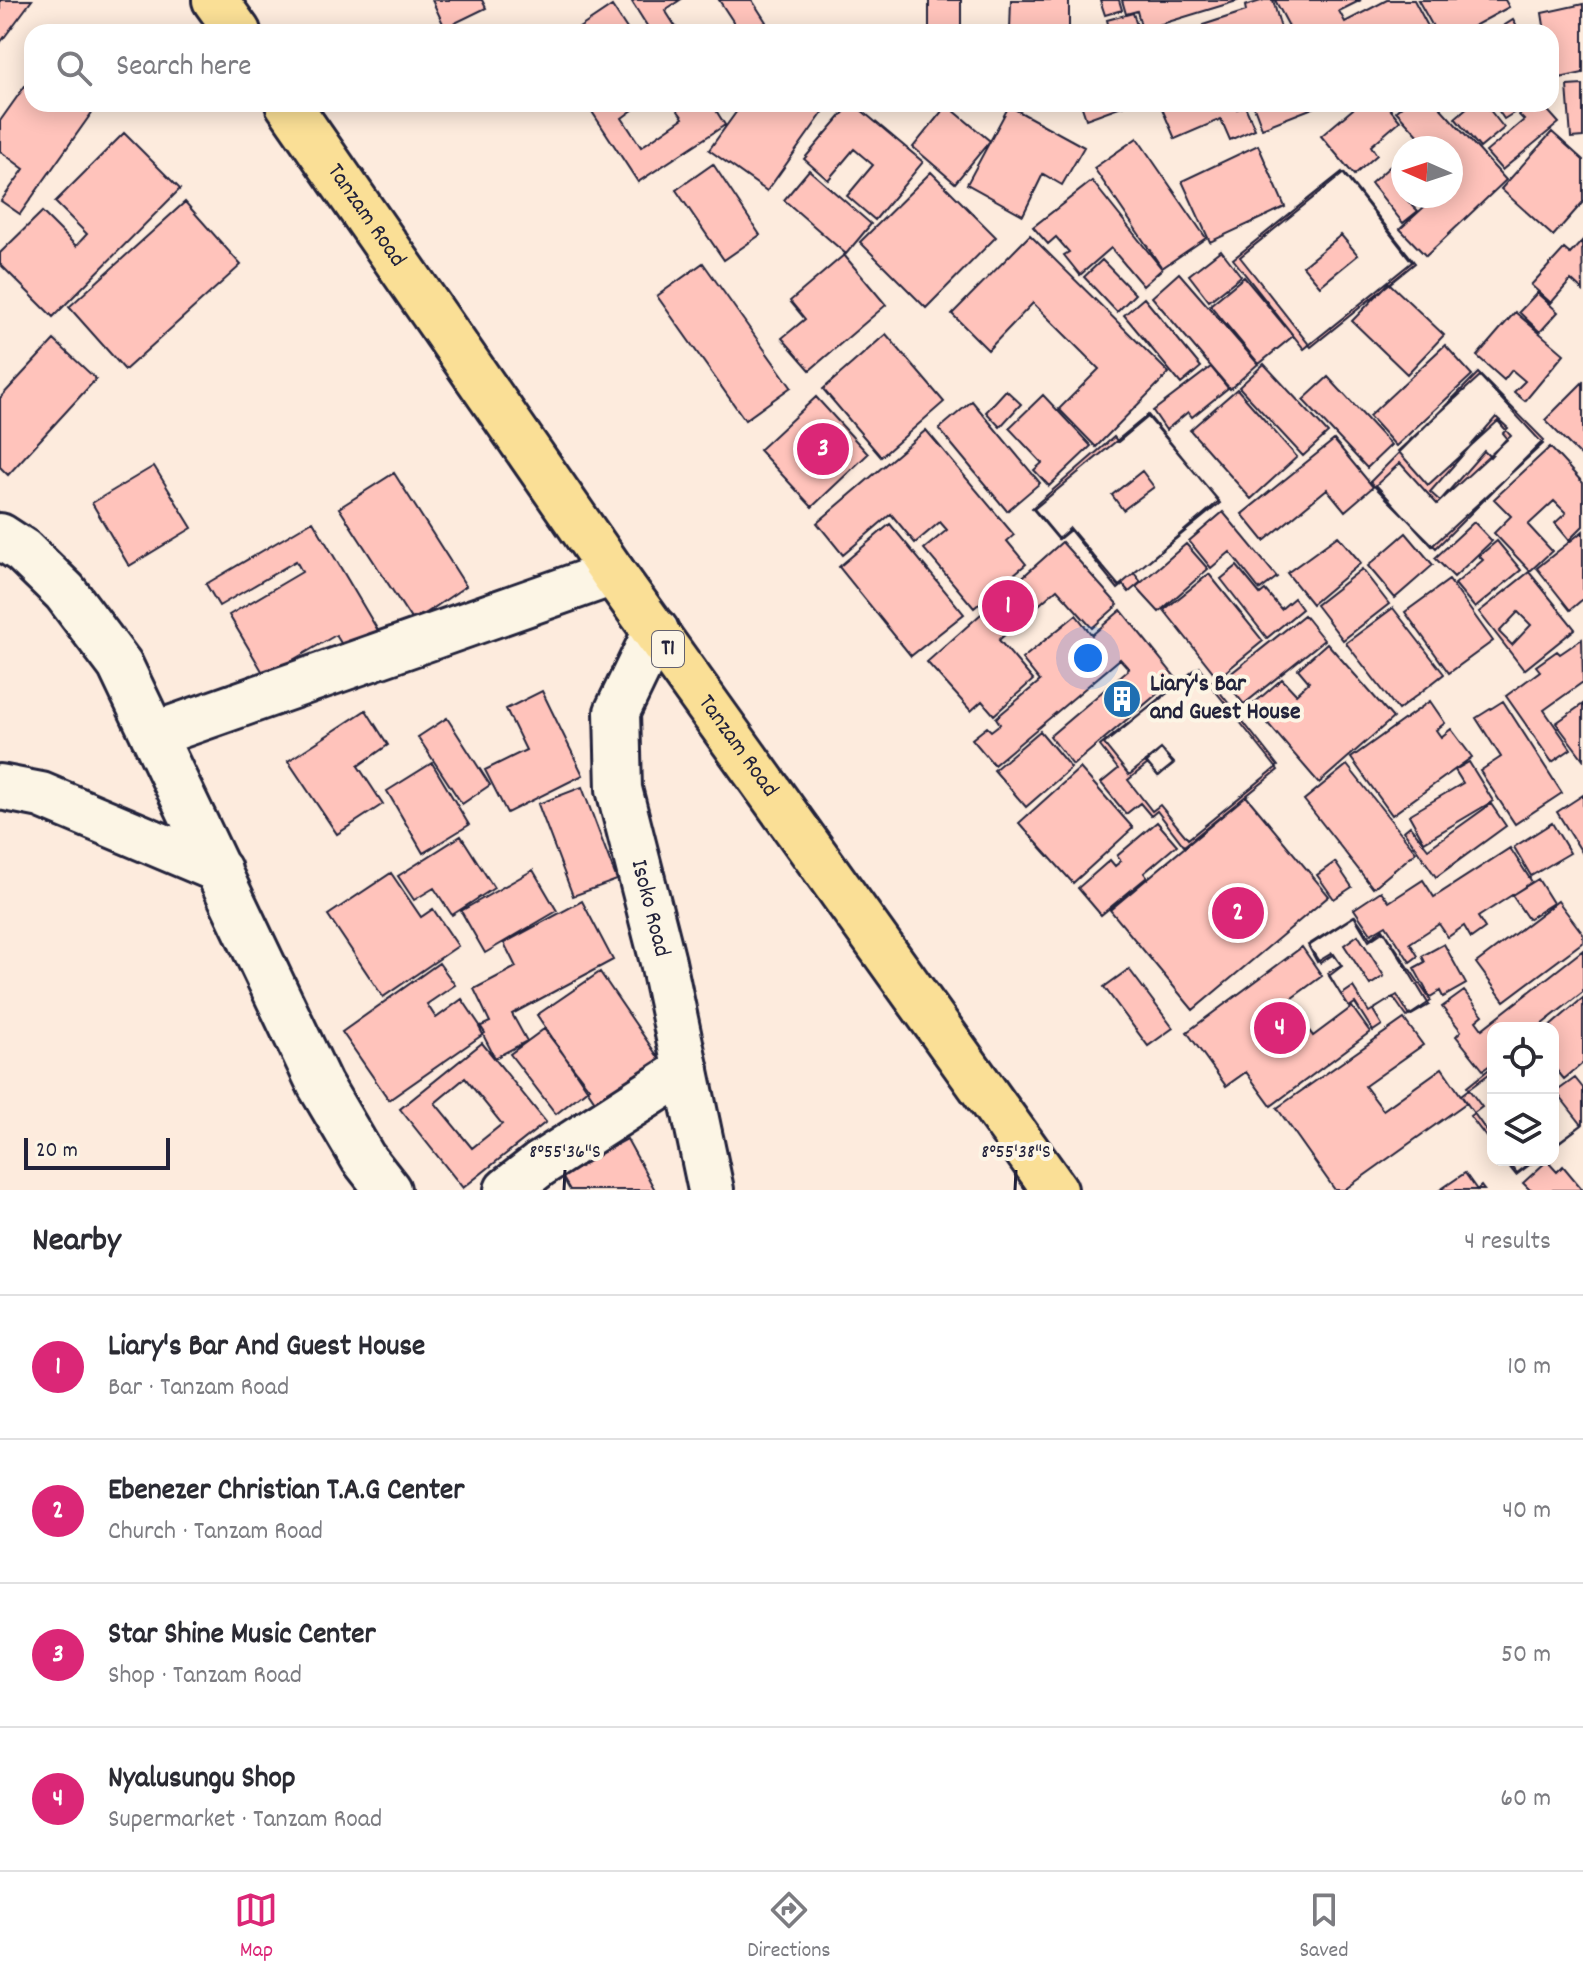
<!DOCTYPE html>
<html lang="en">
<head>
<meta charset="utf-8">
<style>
	:root { --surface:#fff; --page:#f2f2f3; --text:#2b2b33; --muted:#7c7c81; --line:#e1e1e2; --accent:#db2777 }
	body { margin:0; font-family:Dekko,sans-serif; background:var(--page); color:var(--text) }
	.controls { position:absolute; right:24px; bottom:24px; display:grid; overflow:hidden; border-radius:16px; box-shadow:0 4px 20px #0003 }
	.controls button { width:72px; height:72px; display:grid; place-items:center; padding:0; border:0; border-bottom:2px solid var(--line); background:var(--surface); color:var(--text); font:40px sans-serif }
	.compass { position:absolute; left:1391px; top:136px; width:72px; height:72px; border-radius:50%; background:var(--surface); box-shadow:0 4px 20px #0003; rotate:273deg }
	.scale { position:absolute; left:24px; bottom:20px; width:146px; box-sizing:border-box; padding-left:8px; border:4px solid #22223b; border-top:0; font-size:22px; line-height:28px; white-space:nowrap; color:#22223b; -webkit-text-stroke:6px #fcf5e5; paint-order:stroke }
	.you { position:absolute; left:1088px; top:658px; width:28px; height:28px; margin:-20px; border:6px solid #fff; border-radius:50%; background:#1a73e8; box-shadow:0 0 0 12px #1a73e833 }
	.badge { display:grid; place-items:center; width:52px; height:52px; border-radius:50%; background:var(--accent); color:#fff; font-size:26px; font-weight:700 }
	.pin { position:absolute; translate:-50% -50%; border:4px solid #fff; box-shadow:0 2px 8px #0006 }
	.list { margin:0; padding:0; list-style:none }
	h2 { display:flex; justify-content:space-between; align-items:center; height:104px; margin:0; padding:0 32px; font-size:34px }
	h2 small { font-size:26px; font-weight:400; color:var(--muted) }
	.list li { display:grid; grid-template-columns:52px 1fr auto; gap:24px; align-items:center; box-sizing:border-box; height:144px; padding:0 32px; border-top:2px solid var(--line) }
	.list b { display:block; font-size:30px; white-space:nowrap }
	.list p { margin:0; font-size:26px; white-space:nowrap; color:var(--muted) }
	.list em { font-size:26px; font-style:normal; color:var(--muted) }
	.icon { flex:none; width:44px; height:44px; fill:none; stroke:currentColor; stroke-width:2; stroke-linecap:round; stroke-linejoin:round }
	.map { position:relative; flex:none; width:1583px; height:1190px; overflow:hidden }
	.search { position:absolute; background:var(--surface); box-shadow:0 4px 20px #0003; left:24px; right:24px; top:24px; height:88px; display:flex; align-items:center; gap:20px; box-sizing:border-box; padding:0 28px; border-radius:24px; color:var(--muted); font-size:30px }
	.sheet { height:680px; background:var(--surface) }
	nav { display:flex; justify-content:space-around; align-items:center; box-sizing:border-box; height:112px; border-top:2px solid var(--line); background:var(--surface); font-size:22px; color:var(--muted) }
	nav a { display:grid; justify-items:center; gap:4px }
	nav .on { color:var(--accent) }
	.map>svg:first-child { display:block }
</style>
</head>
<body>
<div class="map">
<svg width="1583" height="1190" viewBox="0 0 1583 1190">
	<rect width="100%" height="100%" fill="#fdebdd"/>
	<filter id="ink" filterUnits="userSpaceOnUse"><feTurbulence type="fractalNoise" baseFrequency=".0125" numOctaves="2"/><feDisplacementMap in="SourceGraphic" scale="16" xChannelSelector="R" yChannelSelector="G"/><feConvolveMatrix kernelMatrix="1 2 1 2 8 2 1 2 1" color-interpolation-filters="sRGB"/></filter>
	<g filter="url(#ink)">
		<!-- building -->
		<path fill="#ffc3bb" stroke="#22223b" stroke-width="2" fill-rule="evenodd" d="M0 0H32L0 43Z
			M432 0H482L486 8 445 28Z
			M634 0H680L665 10 679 32H651L632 2Z
			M719 0H752L766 22 750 32H740Z
			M929 0H961V30L1010 31 1011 0H1069V32H929Z
			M1100 0H1119L1122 10 1105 15Z
			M1122 0H1236L1237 1 1142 30 1137 11 1126 14Z
			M1264 0H1273L1282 32H1205L1203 25 1246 11 1245 6Z
			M1275 0H1361L1339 11 1345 22 1387 0H1414L1431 32H1292Z
			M1418 0H1505L1509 7 1463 32H1436Z
			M1583 4V73L1555 79 1551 59V32H1545L1542 13Z
			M612 6 629 32H581L579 28Z
			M1133 13 1139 32H1110L1107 20Z
			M1513 20 1520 32H1494Z
			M32 76V104H98L20 214 1 201 24 169 0 151V121Z
			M1583 85V137L1571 138 1567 86Z
			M587 104H641L622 118 641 147 683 118 673 104H712L725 125 638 182Z
			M742 104H829L767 191 709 150Z
			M851 104H854L923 162 875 220 847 196 873 165 854 149 828 180 804 159Z
			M1081 104H1127L1086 119Z
			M1160 104H1235L1237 109 1245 106 1255 129 1230 140 1221 119 1175 139Z
			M1253 104H1323L1262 128Z
			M1359 104H1386L1400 121 1371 146 1377 155 1354 175 1321 136Z
			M1404 104H1437L1506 180 1426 256 1400 229 1436 196H1451V182L1457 177 1451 171V148H1430L1396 111Z
			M1471 104H1485L1504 128 1480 148 1455 118Z
			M1494 104H1528L1504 119Z
			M1531 104 1539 108 1543 105 1559 123 1502 170 1486 152 1524 120 1519 115Z
			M947 105 990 141 955 183 913 147Z
			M1009 106 1084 147 1062 185 1043 174 1023 215 967 184Z
			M1552 132 1583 160V202L1553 236 1501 189Z
			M124 133 180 189 53 317 0 264V253L42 212 76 246 87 234 55 202Z
			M1137 138 1206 238 1162 268 1094 168Z
			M1258 145 1285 207 1210 242 1182 181Z
			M1395 162 1403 172V196L1418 211 1403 223 1371 183Z
			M713 164 760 235 724 260 676 190Z
			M809 170 871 224 846 254 784 200Z
			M931 172 996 237 926 308 860 242Z
			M1342 172 1412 262 1304 349 1233 259ZM1341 235 1358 255 1320 286 1303 266Z
			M1344 173 1415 263 1311 347 1240 257Z
			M1092 181 1162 269 1143 286 1111 248 1080 275 1064 255 1069 252 1056 237 1048 244 1033 227Z
			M185 202 241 265 125 370 69 307Z
			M1030 235 1169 373 1096 447 1059 409 1099 369 1033 303 988 350 952 314Z
			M1582 241 1583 291 1571 280 1551 303 1531 285 1564 249 1570 254Z
			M1221 250 1241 276 1209 301 1189 275Z
			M844 255 886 305 810 370 782 338 805 319 790 301Z
			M1102 260 1135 294 1117 312 1084 277Z
			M703 263 791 387 745 420 657 296Z
			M1179 273 1258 364 1230 389 1152 297Z
			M1244 277 1293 336 1259 364 1210 305Z
			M1389 283 1444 335 1407 374 1352 321Z
			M1537 293 1558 312 1540 332 1519 312Z
			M1144 298 1201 367 1181 384 1124 315Z
			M1515 312 1564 354 1525 401 1514 392 1525 381 1512 370 1504 380 1477 356Z
			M886 334 944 402 881 457 823 389Z
			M54 340 96 379 8 475 0 467V398Z
			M1445 345 1472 375 1396 446 1369 416Z
			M1264 364 1328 433 1303 456 1239 387Z
			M1211 367 1228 388 1192 417 1188 412 1166 430 1153 411Z
			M1478 373 1544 440 1436 548 1370 482ZM1496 417 1508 428 1503 433 1507 438 1490 457 1484 451 1440 501 1430 492Z
			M1480 376 1543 444 1432 546 1376 485 1400 463 1437 504 1511 436 1498 421 1428 485 1398 451Z
			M1328 377 1391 445 1367 468 1303 400Z
			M1583 382V458L1545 420Z
			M1237 389 1297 457 1251 499 1190 430Z
			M1006 390 1021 404 1000 427 986 412Z
			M1043 395 1091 446 1049 486 1034 470 1042 463 1009 428Z
			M816 397 868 454 812 507 759 450Z
			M972 401 1040 483 1007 511 939 429Z
			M1148 415 1220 503 1134 573 1141 582 1129 592 1123 585 1118 589 1070 530 1059 539 1034 509ZM1142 471 1154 487 1123 510 1112 495Z
			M1148 417 1219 501 1119 586 1070 528 1058 539 1032 508 1114 437 1118 442Z
			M926 430 1014 535 1007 541 1026 564 974 608 924 549 947 530 940 522 915 543 891 514 843 555 817 523Z
			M1334 440 1373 487 1345 511 1327 489 1264 541 1242 514Z
			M1550 447 1583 483V526L1569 540 1555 523 1566 513 1554 501 1528 525 1552 551 1530 571 1494 533 1511 516 1494 499Z
			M154 466 192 528 129 566 92 503Z
			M394 473 466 586 413 622 339 508Z
			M1223 512 1277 577 1260 590 1230 552 1211 568 1189 541Z
			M313 521 380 634 347 653 336 635 265 676 229 615 302 572 296 561 219 606 206 584Z
			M1474 522 1492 541 1454 577 1435 558Z
			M890 524 964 614 911 656 839 567Z
			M1583 531V599L1570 610 1537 568Z
			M1406 533 1433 565 1395 598 1368 566Z
			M1338 536 1361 563 1312 604 1287 573Z
			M1497 541 1521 570 1475 608 1455 584 1483 560 1479 556Z
			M1062 542 1118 605 1092 628 1057 589 999 640 1033 680 994 715 982 701 971 711 927 662Z
			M1186 544 1208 569 1159 612 1136 587Z
			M1237 566 1260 594 1265 590 1281 609 1294 598 1302 609 1267 638 1221 579Z
			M1362 569 1389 604 1343 640 1316 605Z
			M1529 572 1575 629 1524 670 1479 612ZM1518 612 1531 625 1512 645 1499 632Z
			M1209 574 1263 641 1218 678 1164 610Z
			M1449 580 1493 641 1449 673 1405 612Z
			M1393 608 1444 674 1398 710 1346 643Z
			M1121 610 1176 678 1073 765 1050 736 1129 669 1120 659 994 765 972 739 987 727 991 731 1000 724 996 718 1040 681 1022 659 1076 615 1092 635Z
			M1304 615 1324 640 1244 704 1224 679Z
			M1582 639 1583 682 1544 710 1571 749 1552 762 1506 696 1540 671 1536 666 1557 651 1560 654Z
			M1327 643 1393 718 1319 783 1252 705 1282 679 1296 694 1309 682 1298 669Z
			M1200 667 1278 766 1188 839 1160 805 1152 811 1128 780 1148 764 1158 776 1173 764 1161 749 1129 775 1104 744Z
			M1197 668 1278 770 1184 846 1157 811 1151 816 1140 803 1126 814 1101 783 1118 769 1100 746ZM1161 749 1174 763 1159 776 1146 763Z
			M542 691 583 775 507 813 485 770 526 750 506 709Z
			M1430 701 1445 723 1436 730 1441 737 1451 729 1472 757 1392 815 1351 758Z
			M1503 701 1562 793 1515 824 1480 771 1501 757 1476 718Z
			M1583 704V759L1556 723Z
			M366 710 388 745 358 766 383 804 337 834 288 761Z
			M447 718 490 785 462 804 418 737Z
			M1040 731 1071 768 1026 807 994 770Z
			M1469 762 1493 801 1424 842 1409 815 1463 783 1455 770Z
			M432 763 469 825 423 853 387 791Z
			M1347 765 1416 852 1373 888 1304 800Z
			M1080 768 1133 828 1073 883 1019 823Z
			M582 787 617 880 573 896 538 804Z
			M1583 795V854L1557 812Z
			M1246 796 1329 896 1193 1010 1110 910Z
			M1491 804 1506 826 1436 877 1404 831 1410 826 1428 849Z
			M1157 822 1177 845 1144 873 1147 877 1101 915 1078 888 1110 860 1115 866 1121 861 1117 856Z
			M1552 823 1570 853 1531 876 1514 847Z
			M461 836 494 888 452 915 434 888 414 900 398 876Z
			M1510 848 1532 882 1478 917 1485 928 1471 938 1464 926 1448 937 1439 924 1410 943 1418 956 1410 962 1386 925 1371 934 1354 909 1381 891 1389 902 1423 880 1434 897Z
			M1335 862 1352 887 1334 899 1317 875Z
			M533 870 557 911 485 953 461 911Z
			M391 873 421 917 433 909 458 946 383 997 328 915Z
			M1538 879 1553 903 1528 919 1512 895Z
			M582 901 613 960 512 1014 527 1041 495 1058 479 1027 490 1022 474 989 516 967 504 943Z
			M1558 901 1583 934V942L1504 1001 1476 963Z
			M1354 916 1369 941 1384 931 1429 1005 1410 1016 1397 995 1369 1012 1353 987 1341 995 1328 973 1341 965 1332 953 1317 962 1308 945ZM1358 935 1384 976 1370 985 1344 945Z
			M1355 916 1370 938 1383 929 1431 1001 1407 1017 1393 997 1373 1010 1382 1025 1373 1031 1355 1003 1349 1007 1329 976 1342 966 1334 954 1320 963 1309 946Z
			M1444 944 1466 984 1443 997 1440 991 1430 997 1414 968 1425 962 1422 956Z
			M1302 947 1322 976 1288 1001 1313 1036 1352 1007 1370 1032 1271 1106 1246 1072 1226 1086 1187 1032Z
			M1583 950V992L1537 1028H1493V1063L1483 1070 1456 1036 1461 1031 1442 1007 1464 991 1483 1015 1476 1021 1482 1029Z
			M439 963 455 985 427 1004 436 1018 462 999 485 1033 389 1100 342 1032Z
			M1129 969 1173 1028 1148 1046 1104 987Z
			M600 972 660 1060 597 1104 537 1015Z
			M1583 998V1063L1564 1079 1553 1066V1028H1548Z
			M1404 1019 1423 1045 1365 1086 1383 1110 1442 1068 1466 1103 1344 1190H1335L1277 1108Z
			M544 1029 589 1088 556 1114 510 1054Z
			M482 1043 546 1122 463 1188 400 1109ZM465 1078 502 1124 472 1148 435 1103Z
			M1493 1066V1146L1470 1116 1482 1107 1467 1087Z
			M1493 1071V1140L1461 1095Z
			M1575 1078 1583 1088V1124L1553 1146V1094Z
			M1553 1088 1582 1125 1553 1147Z
			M627 1139 655 1190H570L561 1175Z
			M1504 1160H1536L1516 1175Z
			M1507 1160H1534L1517 1173Z
			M1547 1161 1557 1172 1563 1166 1583 1190H1530L1523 1183Z
			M1465 1173 1477 1190 1481 1186 1484 1190H1440Z"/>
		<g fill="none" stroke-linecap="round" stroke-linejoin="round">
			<defs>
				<path id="minor" d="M0 536 23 551 65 592 120 665 320 1085 363 1158 388 1190
					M153 735 613 573
					M0 787 41 795 219 870
					M507 1190 539 1165 686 1070"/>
				<g id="tertiary">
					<path id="s1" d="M656 631 617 712 619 789 663 962 711 1190"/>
				</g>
				<g id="trunk">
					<path d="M215 0 238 32"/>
					<path id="s2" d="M288 104 613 573 1055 1190"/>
				</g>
			</defs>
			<!-- minor casing -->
			<use href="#minor" stroke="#22223b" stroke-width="50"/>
			<!-- tertiary casing -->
			<use href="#tertiary" stroke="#22223b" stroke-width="50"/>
			<!-- trunk casing -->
			<use href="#trunk" stroke="#22223b" stroke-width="50"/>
			<!-- minor -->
			<use href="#minor" stroke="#fcf5e5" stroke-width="44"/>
			<!-- tertiary -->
			<use href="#tertiary" stroke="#fcf5e5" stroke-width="44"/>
			<!-- trunk -->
			<use href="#trunk" stroke="#fadf96" stroke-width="44"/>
		</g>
	</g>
	<!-- ticks -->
	<path fill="none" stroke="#22223b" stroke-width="3" d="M564 1190 565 1170M1015 1190 1016 1170"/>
	<!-- icons -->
	<defs>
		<symbol id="building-disc" viewBox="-11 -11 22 22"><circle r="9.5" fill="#1f6fb2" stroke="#fcf5e5"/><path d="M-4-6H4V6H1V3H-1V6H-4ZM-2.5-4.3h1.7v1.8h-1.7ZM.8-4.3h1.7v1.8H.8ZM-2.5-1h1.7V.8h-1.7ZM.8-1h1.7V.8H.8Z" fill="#fff"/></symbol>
	</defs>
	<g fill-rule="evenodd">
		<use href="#building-disc" x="1100" y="677" width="44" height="44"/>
	</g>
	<g text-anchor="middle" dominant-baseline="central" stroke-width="8" stroke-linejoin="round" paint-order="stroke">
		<!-- shield labels -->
		<rect fill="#fcf5e5" stroke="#63616e" stroke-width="2" x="652" y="631" width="32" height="36" rx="6"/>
		<g font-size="22" font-weight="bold" fill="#22223b">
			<text x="668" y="649">T1</text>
		</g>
		<!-- street labels -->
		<g font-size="24" fill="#22223b" stroke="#fcf5e5">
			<text stroke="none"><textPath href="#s2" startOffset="136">Tanzam Road</textPath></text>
			<text stroke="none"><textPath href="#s2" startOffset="784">Tanzam Road</textPath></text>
			<text stroke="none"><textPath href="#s1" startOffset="290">Isoko Road</textPath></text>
		</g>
		<!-- poi labels -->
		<g font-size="24" font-weight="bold" fill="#22223b" stroke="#fcf5e5" text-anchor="start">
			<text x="1150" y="685">Liary's Bar<tspan x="1150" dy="28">and Guest House</tspan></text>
		</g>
	</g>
	<g font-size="20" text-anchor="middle" fill="#22223b" stroke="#fcf5e5" stroke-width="8" stroke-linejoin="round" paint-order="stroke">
		<text x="565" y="1157">8°55'36"S</text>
		<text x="1016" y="1157">8°55'38"S</text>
	</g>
</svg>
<div class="controls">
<button><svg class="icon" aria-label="locate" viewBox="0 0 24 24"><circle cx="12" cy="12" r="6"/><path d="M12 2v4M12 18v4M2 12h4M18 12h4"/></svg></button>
<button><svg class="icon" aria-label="layers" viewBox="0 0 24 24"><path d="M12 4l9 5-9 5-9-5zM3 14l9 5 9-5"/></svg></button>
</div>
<svg class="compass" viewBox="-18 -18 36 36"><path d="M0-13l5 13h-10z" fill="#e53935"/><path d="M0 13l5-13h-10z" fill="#7c7c81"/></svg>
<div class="scale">20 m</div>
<div class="you"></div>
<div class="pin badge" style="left:1008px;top:606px">1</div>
<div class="pin badge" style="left:1238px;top:913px">2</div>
<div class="pin badge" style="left:823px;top:449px">3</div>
<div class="pin badge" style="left:1280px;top:1028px">4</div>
<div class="search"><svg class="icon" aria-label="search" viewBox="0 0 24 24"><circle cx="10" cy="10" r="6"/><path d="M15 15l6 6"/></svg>Search here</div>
</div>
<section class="sheet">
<h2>Nearby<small>4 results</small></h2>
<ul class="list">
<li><span class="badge">1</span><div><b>Liary's Bar And Guest House</b><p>Bar · Tanzam Road</p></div><em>10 m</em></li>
<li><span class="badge">2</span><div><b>Ebenezer Christian T.A.G Center</b><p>Church · Tanzam Road</p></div><em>40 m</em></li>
<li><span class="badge">3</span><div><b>Star Shine Music Center</b><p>Shop · Tanzam Road</p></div><em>50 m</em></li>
<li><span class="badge">4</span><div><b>Nyalusungu Shop</b><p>Supermarket · Tanzam Road</p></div><em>60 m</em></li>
</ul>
</section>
<nav>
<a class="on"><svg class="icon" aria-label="map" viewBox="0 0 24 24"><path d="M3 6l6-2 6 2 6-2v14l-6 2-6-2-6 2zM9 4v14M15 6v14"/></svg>Map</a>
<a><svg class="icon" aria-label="directions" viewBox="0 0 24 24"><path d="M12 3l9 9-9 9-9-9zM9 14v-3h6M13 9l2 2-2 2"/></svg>Directions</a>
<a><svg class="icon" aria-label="saved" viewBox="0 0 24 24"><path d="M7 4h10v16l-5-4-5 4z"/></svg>Saved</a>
</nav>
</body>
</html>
